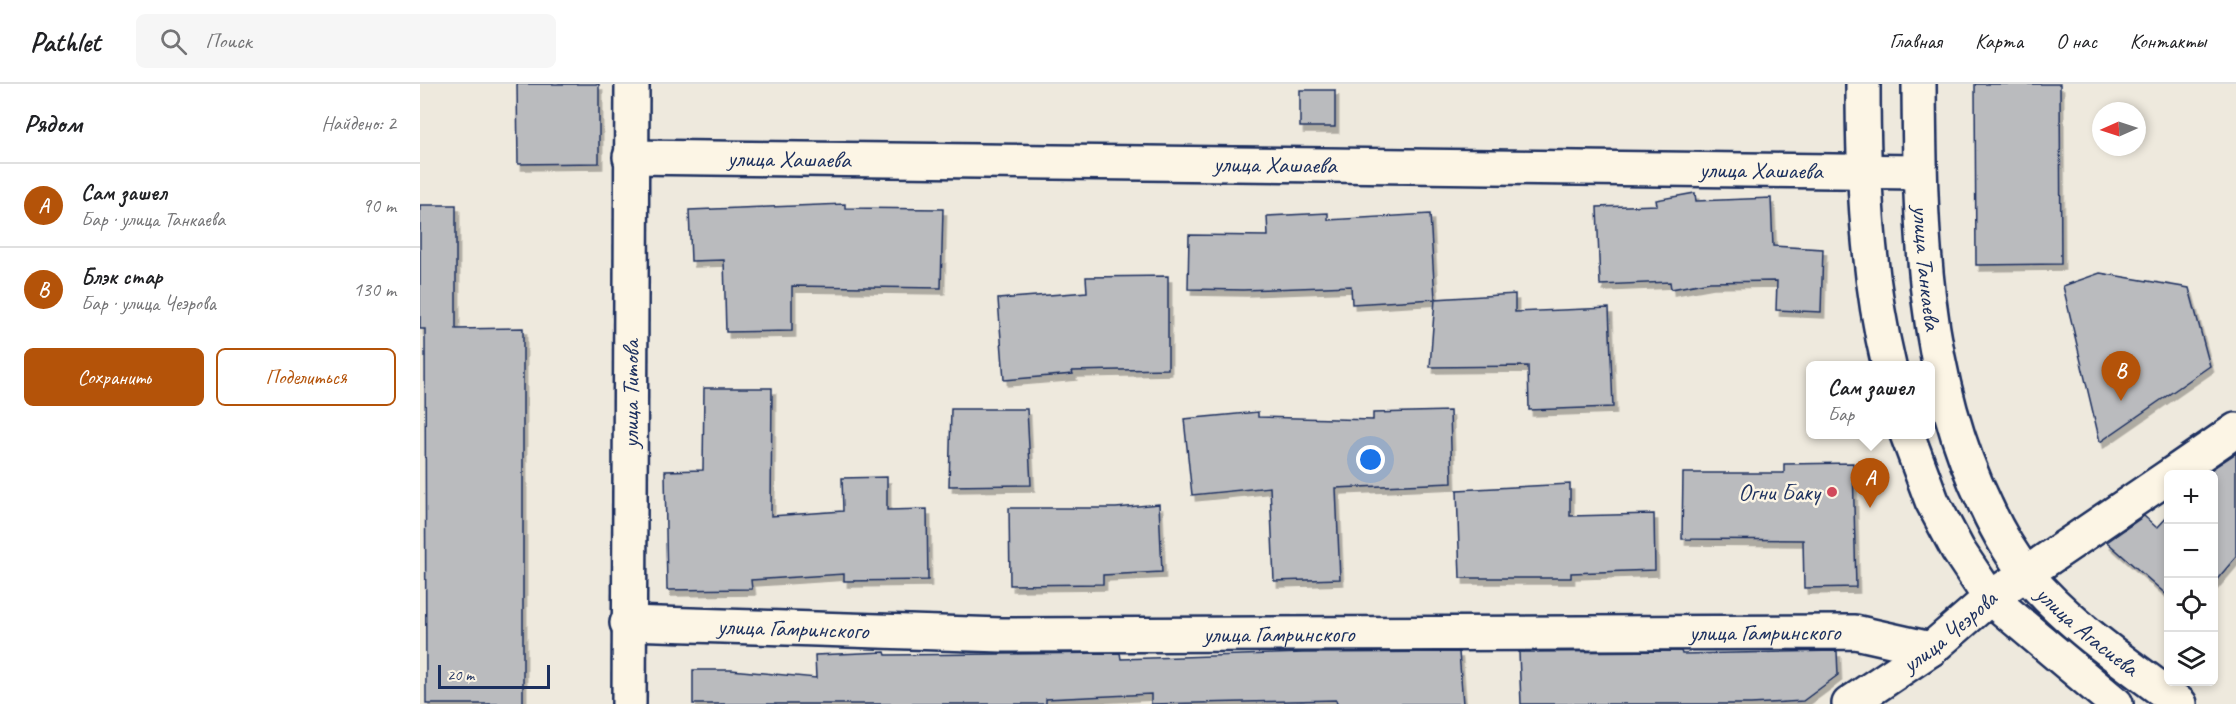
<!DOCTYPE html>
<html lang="ru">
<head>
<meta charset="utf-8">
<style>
	:root { --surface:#fff; --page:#f6f6f6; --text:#202124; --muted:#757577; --line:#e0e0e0; --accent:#b45309 }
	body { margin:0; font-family:Caveat,sans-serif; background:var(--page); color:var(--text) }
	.controls { position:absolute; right:18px; bottom:18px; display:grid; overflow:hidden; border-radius:9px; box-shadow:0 3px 9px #0003 }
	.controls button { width:54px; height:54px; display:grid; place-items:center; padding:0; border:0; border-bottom:2px solid var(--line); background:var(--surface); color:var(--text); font:30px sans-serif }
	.compass { position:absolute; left:1672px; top:18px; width:54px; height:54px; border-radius:50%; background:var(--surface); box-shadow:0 3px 9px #0003; rotate:267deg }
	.scale { position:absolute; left:18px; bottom:15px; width:112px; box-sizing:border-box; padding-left:6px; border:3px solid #1b2f5e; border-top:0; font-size:16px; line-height:21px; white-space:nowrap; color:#1b2f5e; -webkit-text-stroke:4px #fcf5e5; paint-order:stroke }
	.you { position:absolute; left:951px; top:376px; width:21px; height:21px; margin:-15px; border:4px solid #fff; border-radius:50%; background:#1a73e8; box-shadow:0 0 0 9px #1a73e833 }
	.badge { display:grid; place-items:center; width:39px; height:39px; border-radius:50%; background:var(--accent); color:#fff; font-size:20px; font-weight:700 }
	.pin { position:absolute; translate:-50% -50px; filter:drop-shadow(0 2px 3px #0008) }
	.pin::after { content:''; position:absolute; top:32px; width:21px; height:18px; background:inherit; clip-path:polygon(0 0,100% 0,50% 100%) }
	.popup { position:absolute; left:1386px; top:277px; width:129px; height:78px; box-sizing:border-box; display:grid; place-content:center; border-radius:9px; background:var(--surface); filter:drop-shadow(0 2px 4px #0005); font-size:20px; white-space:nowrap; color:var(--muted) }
	.popup b { font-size:22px; color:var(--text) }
	.popup::after { content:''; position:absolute; left:50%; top:100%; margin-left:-12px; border:12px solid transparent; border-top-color:var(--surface) }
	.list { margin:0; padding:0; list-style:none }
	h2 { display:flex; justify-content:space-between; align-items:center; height:78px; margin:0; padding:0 24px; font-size:26px }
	h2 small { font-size:20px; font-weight:400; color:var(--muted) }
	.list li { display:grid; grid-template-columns:39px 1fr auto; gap:18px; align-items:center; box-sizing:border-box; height:84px; padding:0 24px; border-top:2px solid var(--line) }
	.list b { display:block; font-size:22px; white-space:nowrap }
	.list p { margin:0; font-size:20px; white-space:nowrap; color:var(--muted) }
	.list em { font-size:20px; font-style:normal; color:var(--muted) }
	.actions { display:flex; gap:12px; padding:18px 24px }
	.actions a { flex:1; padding:14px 0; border:2px solid var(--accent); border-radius:9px; text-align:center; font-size:21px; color:var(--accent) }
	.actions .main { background:var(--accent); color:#fff }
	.icon { flex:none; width:33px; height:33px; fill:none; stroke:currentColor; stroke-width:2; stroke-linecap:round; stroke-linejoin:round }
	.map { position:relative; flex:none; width:1816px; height:620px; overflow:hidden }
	header { display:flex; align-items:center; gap:36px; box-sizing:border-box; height:84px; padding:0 30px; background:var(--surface); border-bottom:2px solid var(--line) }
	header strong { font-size:28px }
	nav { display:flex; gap:33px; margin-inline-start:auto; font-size:21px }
	.search { width:420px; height:54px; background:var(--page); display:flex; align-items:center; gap:15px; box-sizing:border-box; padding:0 21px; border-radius:9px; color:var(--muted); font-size:22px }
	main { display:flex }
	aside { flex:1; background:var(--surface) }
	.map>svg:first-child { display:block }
</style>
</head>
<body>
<header>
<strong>Pathlet</strong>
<div class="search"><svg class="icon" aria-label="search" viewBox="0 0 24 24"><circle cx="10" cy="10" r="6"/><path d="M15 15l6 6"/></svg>Поиск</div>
<nav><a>Главная</a><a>Карта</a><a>О нас</a><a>Контакты</a></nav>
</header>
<main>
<aside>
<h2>Рядом<small>Найдено: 2</small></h2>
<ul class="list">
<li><span class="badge">A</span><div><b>Сам зашел</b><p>Бар · улица Танкаева</p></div><em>90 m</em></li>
<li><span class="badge">B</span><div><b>Блэк стар</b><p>Бар · улица Чеэрова</p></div><em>130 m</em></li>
</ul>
<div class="actions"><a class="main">Сохранить</a><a>Поделиться</a></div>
</aside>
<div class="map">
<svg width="1816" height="620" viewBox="0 0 1816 620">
	<defs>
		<filter id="shadow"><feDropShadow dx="3.5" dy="6" stdDeviation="0" flood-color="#0004"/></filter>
	</defs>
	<rect width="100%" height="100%" fill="#eee9dd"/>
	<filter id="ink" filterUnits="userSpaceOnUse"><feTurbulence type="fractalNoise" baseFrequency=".0167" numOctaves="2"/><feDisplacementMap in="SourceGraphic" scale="12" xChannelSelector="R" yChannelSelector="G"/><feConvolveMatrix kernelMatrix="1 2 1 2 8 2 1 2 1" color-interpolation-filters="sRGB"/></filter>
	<g filter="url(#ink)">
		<!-- building -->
		<path fill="#babbbe" stroke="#1b2f5e" stroke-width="1.5" filter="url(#shadow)" d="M97 0H179V79L98 80Z
			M1555 0H1640L1641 180 1556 181Z
			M880 6H915V43H880Z
			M1275 109 1276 117 1351 114 1353 162 1403 165 1401 228 1356 226 1357 197 1290 198 1251 205 1250 198 1180 201 1177 123 1237 121 1236 116Z
			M425 120V124L523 125 521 204 372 202V247L306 248 304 176 271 177 269 126Z
			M0 121H36V245L103 244V620H6L5 245H0Z
			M908 129V136L1010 130 1015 215 932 220 931 202 823 206 768 205 769 151 848 152 847 132Z
			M1680 189 1769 204 1790 282 1680 358 1643 202Z
			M748 192V285L652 287 653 290 584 296 578 215 667 208 666 193Z
			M1095 210V228L1189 224 1193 323 1109 326 1108 282 1010 283 1015 215Z
			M284 304H352L351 432 423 427 422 394 467 393V426L507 425 508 496 424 497V490L331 496 332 505 247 506 245 387 283 386Z
			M531 325H607L611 401 529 402Z
			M1030 327 1032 399 916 404 920 495 854 497 850 403 772 411 764 335 838 328V333L953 336V329Z
			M1816 369V473L1794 499V390H1784Z
			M1433 379 1436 503 1384 504 1383 456 1262 455 1263 389H1364V380Z
			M1150 400V432L1234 430 1235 486 1151 489V494H1040L1037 406Z
			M739 420 742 488 683 491V500L590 501 589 424H696Z
			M1749 431V513L1687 458 1724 432 1737 444Z
			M1261 567 1262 570 1417 567 1418 591 1383 617 1331 620H1101L1099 568Z
			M465 568 466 571 700 569 701 575 883 569 1039 568 1043 620H917L916 616 731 620V610L626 615V620H273V586H311L396 594 395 571Z"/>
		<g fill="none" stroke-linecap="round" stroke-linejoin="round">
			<defs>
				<g id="minor">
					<path id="s1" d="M210 73 1499 88"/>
					<path d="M1752 390 1816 346"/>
					<path id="s2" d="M207 539 582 551 1435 548 1511 565"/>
					<path id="s3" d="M209 620 212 0"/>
					<path id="s4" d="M1429 620 1511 565 1570 514 1748 393"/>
				</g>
				<g id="major">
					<path d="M1443 0C1443 94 1447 190 1469 282"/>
					<path id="s5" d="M1499 0C1500 142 1502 291 1566 422 1577 446 1591 471 1608 492 1650 542 1708 580 1760 620"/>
					<path d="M1487 350 1512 417 1538 466 1570 514 1696 620"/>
				</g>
			</defs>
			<!-- minor casing -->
			<use href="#minor" stroke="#1b2f5e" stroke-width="38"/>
			<!-- major casing -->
			<use href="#major" stroke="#1b2f5e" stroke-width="38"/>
			<!-- minor -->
			<use href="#minor" stroke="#fcf5e5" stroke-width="33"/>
			<!-- major -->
			<use href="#major" stroke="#fcf5e5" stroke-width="33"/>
		</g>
	</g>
	<!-- markers -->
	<circle fill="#d1495b" stroke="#fcf5e5" stroke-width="2" cx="1412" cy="408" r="6"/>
	<g text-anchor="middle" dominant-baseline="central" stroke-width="5" stroke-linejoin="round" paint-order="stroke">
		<!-- street labels -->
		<g font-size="24" fill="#1b2f5e" stroke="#fcf5e5">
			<text stroke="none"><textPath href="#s1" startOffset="159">улица Хашаева</textPath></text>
			<text stroke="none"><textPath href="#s1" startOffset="645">улица Хашаева</textPath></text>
			<text stroke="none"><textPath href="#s1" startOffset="1131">улица Хашаева</textPath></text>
			<text stroke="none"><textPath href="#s5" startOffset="184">улица Танкаева</textPath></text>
			<text stroke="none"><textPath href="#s3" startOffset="310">улица Титова</textPath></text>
			<text stroke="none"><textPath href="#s2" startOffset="166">улица Гамринского</textPath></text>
			<text stroke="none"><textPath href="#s5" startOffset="594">улица Агасиева</textPath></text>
			<text stroke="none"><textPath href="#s4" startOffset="124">улица Чеэрова</textPath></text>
			<text stroke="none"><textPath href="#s2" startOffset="1138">улица Гамринского</textPath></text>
			<text stroke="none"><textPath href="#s2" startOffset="652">улица Гамринского</textPath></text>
		</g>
		<!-- poi labels -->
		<g font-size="24" fill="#1b2f5e" stroke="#fcf5e5" text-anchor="end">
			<text x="1400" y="408">Огни Баку</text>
		</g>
	</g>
</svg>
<div class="controls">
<button>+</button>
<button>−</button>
<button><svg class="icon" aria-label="locate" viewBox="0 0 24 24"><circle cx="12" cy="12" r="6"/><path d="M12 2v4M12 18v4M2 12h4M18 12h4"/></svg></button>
<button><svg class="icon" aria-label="layers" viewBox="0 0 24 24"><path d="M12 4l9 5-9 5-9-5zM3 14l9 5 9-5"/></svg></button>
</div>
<svg class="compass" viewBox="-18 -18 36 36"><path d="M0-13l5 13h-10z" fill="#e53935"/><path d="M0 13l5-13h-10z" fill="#757577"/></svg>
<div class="scale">20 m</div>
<div class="you"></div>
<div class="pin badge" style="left:1450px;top:424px">A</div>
<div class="popup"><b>Сам зашел</b>Бар</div>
<div class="pin badge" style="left:1701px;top:317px">B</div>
</div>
</main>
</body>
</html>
